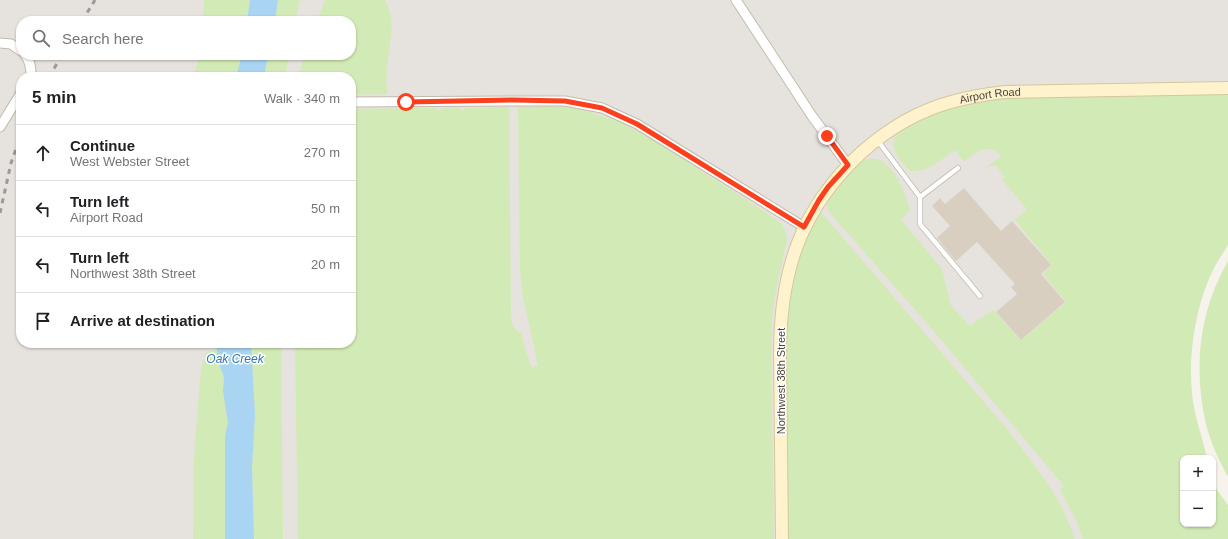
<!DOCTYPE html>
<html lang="en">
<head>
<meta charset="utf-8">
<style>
	:root { --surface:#fff; --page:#f6f6f6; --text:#202124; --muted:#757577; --line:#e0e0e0 }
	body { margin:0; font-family:Helvetica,sans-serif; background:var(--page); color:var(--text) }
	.controls { position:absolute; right:12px; bottom:12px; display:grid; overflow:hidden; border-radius:8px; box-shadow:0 1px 3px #0004 }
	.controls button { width:36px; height:36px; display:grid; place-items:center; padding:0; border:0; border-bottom:1px solid var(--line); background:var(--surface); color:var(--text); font:20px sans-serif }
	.stop { position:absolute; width:12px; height:12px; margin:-9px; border:3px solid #fc3f1d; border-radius:50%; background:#fff }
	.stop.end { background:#fc3f1d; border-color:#fff; box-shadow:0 1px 4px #0008 }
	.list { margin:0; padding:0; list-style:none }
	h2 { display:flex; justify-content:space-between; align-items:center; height:52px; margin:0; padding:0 16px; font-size:17px }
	h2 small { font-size:13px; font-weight:400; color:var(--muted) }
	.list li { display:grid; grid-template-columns:26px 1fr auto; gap:12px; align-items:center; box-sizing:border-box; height:56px; padding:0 16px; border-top:1px solid var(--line) }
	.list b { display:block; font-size:15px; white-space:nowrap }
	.list p { margin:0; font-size:13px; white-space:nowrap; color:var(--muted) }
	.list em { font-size:13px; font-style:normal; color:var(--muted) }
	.icon { flex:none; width:22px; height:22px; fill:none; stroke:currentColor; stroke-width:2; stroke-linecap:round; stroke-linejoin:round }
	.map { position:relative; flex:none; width:1228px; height:539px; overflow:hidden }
	.search { position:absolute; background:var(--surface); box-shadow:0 1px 3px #0004; left:16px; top:16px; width:340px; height:44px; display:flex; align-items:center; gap:10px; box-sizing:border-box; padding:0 14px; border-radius:16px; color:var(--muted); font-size:15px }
	.panel { position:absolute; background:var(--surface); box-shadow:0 1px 3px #0004; left:16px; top:72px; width:340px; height:276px; border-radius:16px }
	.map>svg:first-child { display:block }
</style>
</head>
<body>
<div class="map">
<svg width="1228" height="539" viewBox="0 0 1228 539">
	<rect width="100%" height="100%" fill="#f6f3ec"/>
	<!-- industrial -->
	<path fill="#e6e2dd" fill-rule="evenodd" d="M0 0H1228V118L1130 539H0ZM21 21H351V55H21ZM21 77H351V343H21Z"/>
	<!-- green -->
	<path fill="#d2eab5" d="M204 0H250L247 21H203Z
		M278 0H300L295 21H275Z
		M325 0H385C398 26 388 42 387 69 386 77 387 86 387 94L351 95V77H298L305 55H351V21H317Z
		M200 55H243L238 77H193Z
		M268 55H289L285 77H264Z
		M1228 92V245C1224 252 1219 259 1215 266 1195 305 1187 358 1193 402 1196 421 1203 439 1207 458H1183V524H1213V480L1217 490 1228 505V539H1083L1077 522 1060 490 1064 486 932 329 830 213C827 209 826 206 827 201 828 191 838 184 845 177 852 171 860 161 869 159 891 154 906 194 910 210L901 220 942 269 950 304 952 307 970 326 993 310 1021 341 1066 302 1043 274 1052 265 1015 220 1027 209 1002 180 1005 177 996 166H991L985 168 1002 156C987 142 978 151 964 162L955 150C940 160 928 173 910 171 903 164 888 148 895 137 898 134 903 131 906 129L904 126 946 107 997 97Z
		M551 106 576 108 618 121 648 137 774 218 782 225 785 231 787 240 776 289 772 319 771 368 774 539H298L295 343H351V109L436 108 439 111 444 108H459L463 111 466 108 509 107 511 316 512 325 519 333 521 331 525 349 532 368 538 365 523 297 520 270 518 107Z
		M819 210 1007 429C1023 450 1039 470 1053 492 1062 506 1069 523 1075 539H788L785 345 786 315 798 257Z
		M1228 261V477C1219 461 1210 441 1206 424 1193 368 1199 311 1228 261Z
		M251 343H281L283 539H254L252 467 255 415Z
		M217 349 218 361 224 377 223 391 228 423 225 436V539H193L194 459 198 405 201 369 206 353Z"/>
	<!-- water -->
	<path fill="#a9d4f2" d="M250 0H278L275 21H247Z
		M242 55H268L264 77H236Z
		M216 343H251L255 415 252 467 254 539H225V436L228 423 223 391 224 377 218 361Z"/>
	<!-- building -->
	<path fill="#d8cfc1" d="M964 188 1001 231 1012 221 1051 265 1041 274 1065 302 1021 340 996 312 1017 294 1011 287 1015 284 977 242 956 261 937 238 950 226 932 206 940 198 945 204Z"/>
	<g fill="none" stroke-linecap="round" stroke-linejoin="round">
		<defs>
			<path id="service" d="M878 141 920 197V224L980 296
				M920 197 958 168"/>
			<path id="minor" d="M736 0 812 116 848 165
				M0 43 11 44 21 51
				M25 55C31 61 31 70 31 77
				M351 102 514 101H565L602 108 637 124 804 227
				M0 127 21 93"/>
			<g id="secondary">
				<path id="s1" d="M782 539 780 354C780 272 800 209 862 152 888 129 918 111 951 102 969 97 987 94 1005 92L1228 88"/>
			</g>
		</defs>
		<!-- service casing -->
		<use href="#service" stroke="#c2bbae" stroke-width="6"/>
		<!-- minor casing -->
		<use href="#minor" stroke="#c2bbae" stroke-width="11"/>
		<!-- secondary casing -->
		<use href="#secondary" stroke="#d6c79b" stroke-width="14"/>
		<!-- service -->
		<use href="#service" stroke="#fff" stroke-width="4.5"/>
		<!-- minor -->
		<use href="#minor" stroke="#fff" stroke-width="9"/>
		<!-- secondary -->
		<use href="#secondary" stroke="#fff3cd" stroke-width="12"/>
		<!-- rail -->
		<path stroke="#9a9a9a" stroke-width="3" stroke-dasharray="5 5" stroke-linecap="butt" d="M82 21 95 0
			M49 77 62 55
			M0 213 11 163 21 135"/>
	</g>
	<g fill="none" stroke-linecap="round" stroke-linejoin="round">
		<!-- route -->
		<path stroke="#fc3f1d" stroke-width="5" d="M406 102 514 100 565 101 602 108 637 124 804 227 819 200 828 187 848 165 827 136"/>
	</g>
	<g text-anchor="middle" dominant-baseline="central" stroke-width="3" stroke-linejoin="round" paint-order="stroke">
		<!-- street labels -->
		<g font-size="11" fill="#4b4439" stroke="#fff">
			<text stroke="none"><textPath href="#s1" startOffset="553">Airport Road</textPath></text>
			<text transform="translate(781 381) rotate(-90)">Northwest 38th Street</text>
		</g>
		<!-- water labels -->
		<g font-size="12" font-style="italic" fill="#2e7ab2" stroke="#fff">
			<text x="235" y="359">Oak Creek</text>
		</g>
	</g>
</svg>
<div class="controls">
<button>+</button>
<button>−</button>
</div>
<div class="stop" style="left:406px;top:102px"></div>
<div class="stop end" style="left:827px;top:136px"></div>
<div class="search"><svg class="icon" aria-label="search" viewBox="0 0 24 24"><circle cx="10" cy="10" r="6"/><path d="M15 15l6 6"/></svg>Search here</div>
<section class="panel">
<h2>5 min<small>Walk · 340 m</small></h2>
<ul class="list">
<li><svg class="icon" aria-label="ahead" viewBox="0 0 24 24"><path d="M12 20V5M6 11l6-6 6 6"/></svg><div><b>Continue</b><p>West Webster Street</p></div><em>270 m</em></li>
<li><svg class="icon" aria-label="left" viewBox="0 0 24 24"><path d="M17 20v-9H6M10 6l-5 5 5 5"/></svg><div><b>Turn left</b><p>Airport Road</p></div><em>50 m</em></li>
<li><svg class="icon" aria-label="left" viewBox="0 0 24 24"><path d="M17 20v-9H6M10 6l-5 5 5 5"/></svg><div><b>Turn left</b><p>Northwest 38th Street</p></div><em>20 m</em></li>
<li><svg class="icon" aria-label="arrive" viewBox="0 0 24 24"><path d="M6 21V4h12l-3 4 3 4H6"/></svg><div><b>Arrive at destination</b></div></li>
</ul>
</section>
</div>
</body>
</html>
